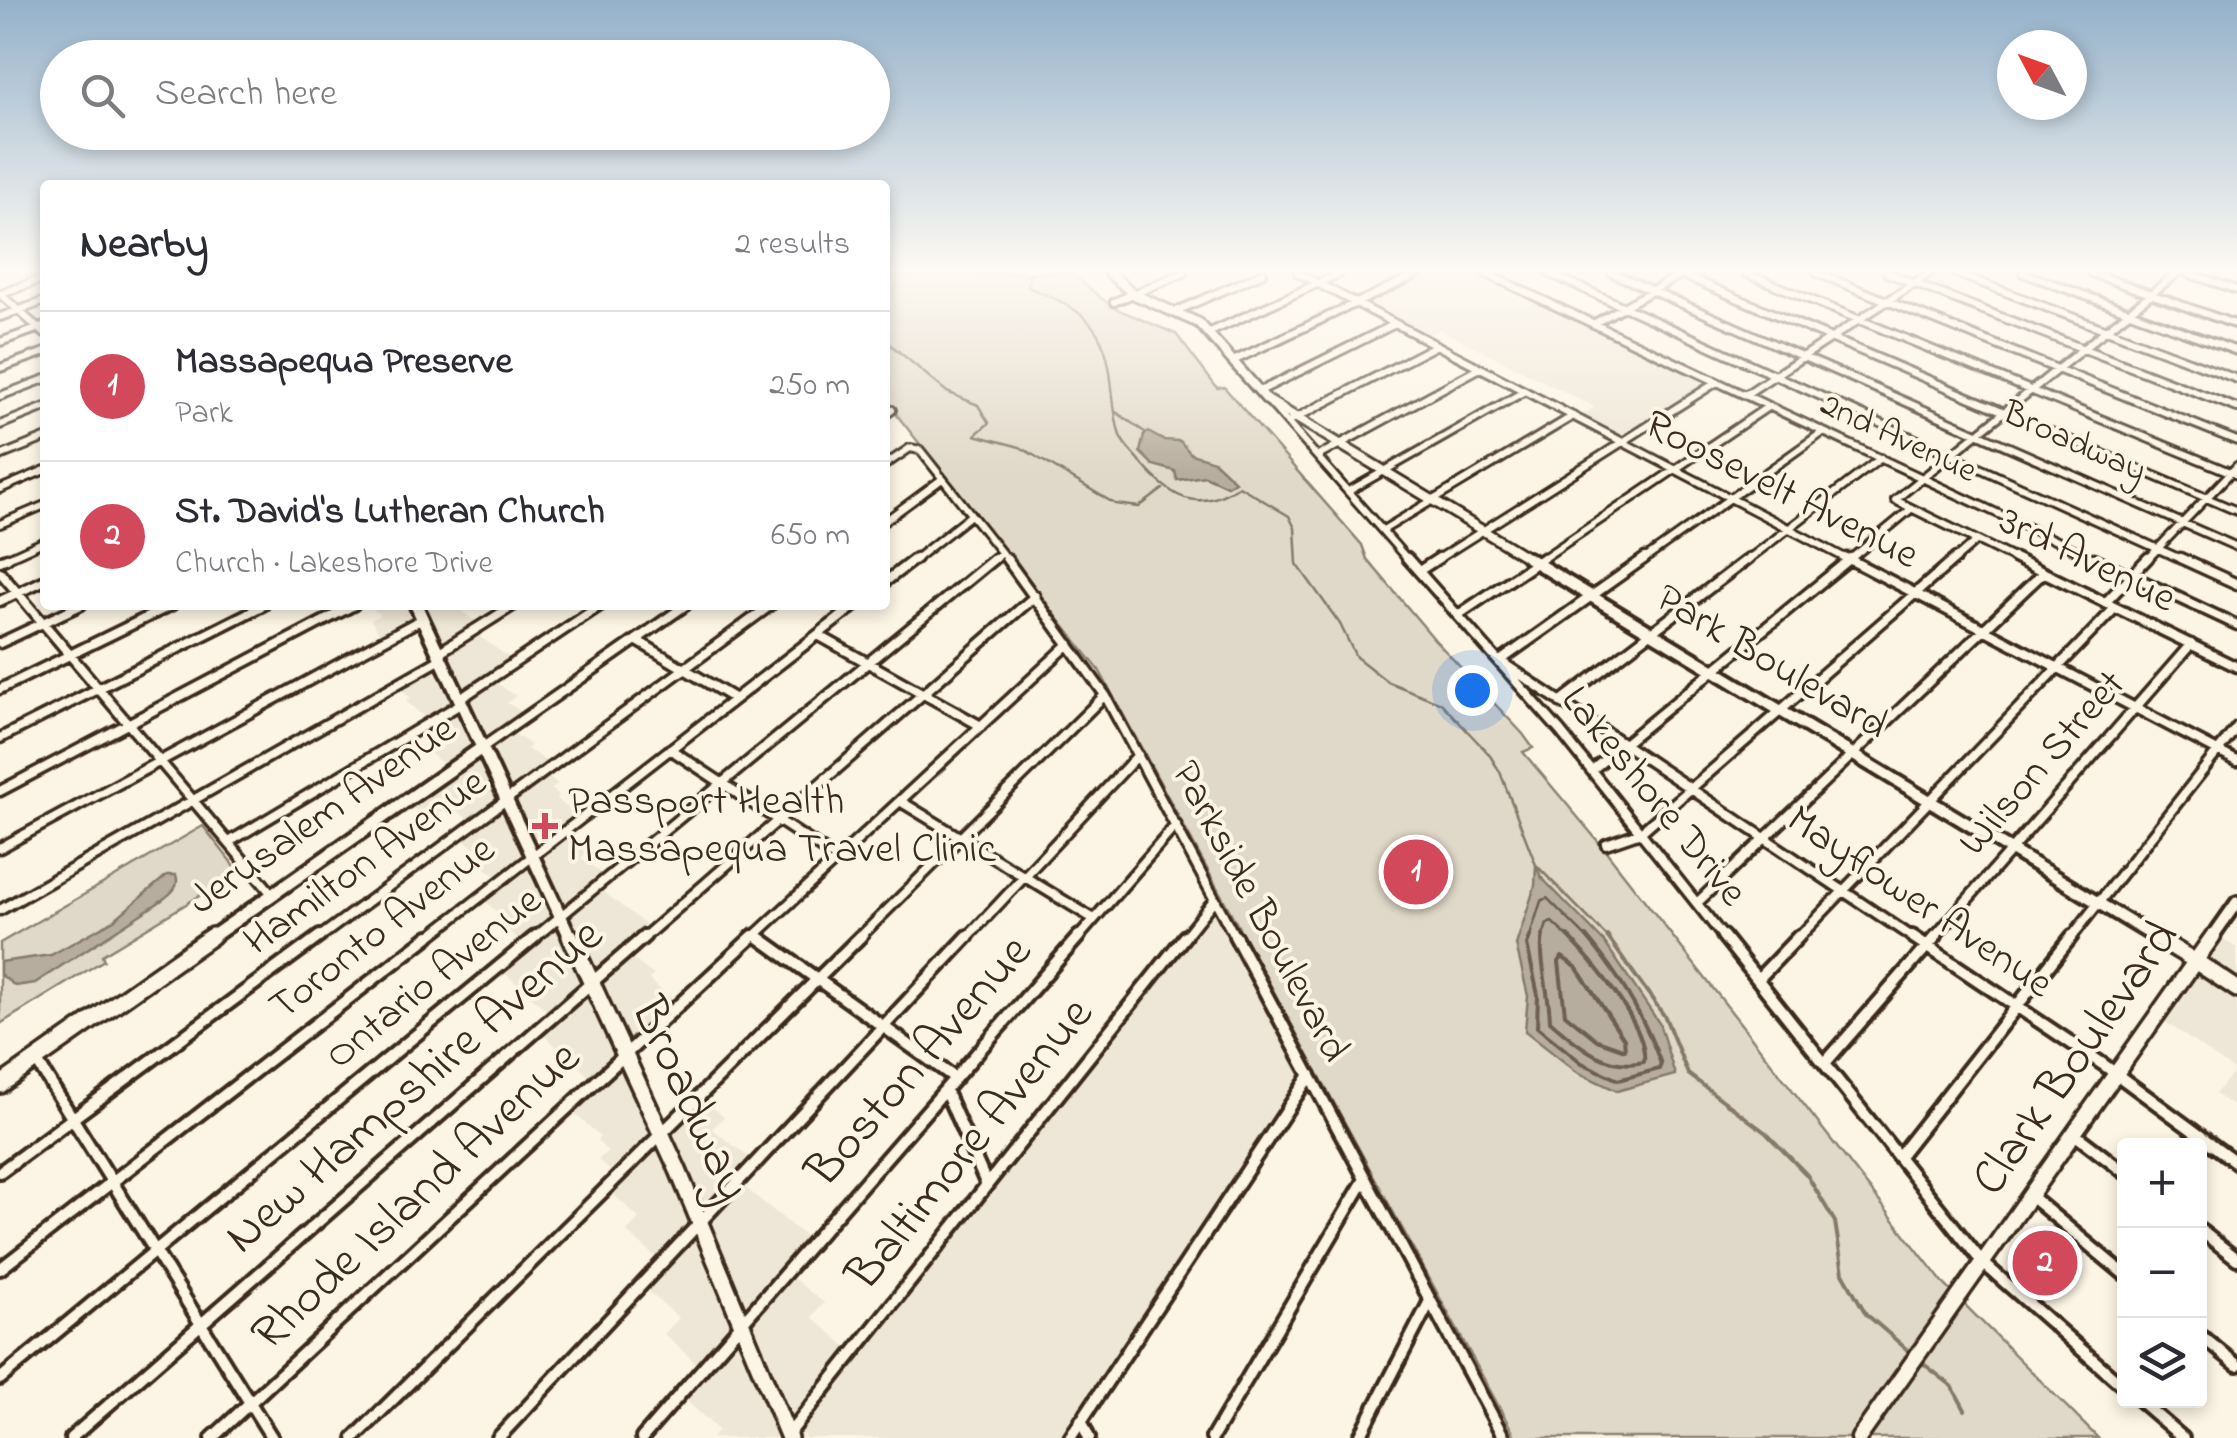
<!DOCTYPE html>
<html lang="en">
<head>
<meta charset="utf-8">
<style>
	:root { --surface:#fff; --page:#f2f2f3; --text:#2b2b33; --muted:#7c7c81; --line:#e1e1e2; --accent:#d1495b }
	body { margin:0; font-family:"Indie Flower",sans-serif; background:var(--page); color:var(--text) }
	.controls { position:absolute; right:30px; bottom:30px; display:grid; overflow:hidden; border-radius:10px; box-shadow:0 5px 15px #0003 }
	.controls button { width:90px; height:90px; display:grid; place-items:center; padding:0; border:0; border-bottom:2px solid var(--line); background:var(--surface); color:var(--text); font:50px sans-serif }
	.compass { position:absolute; left:1997px; top:30px; width:90px; height:90px; border-radius:50%; background:var(--surface); box-shadow:0 5px 15px #0003; rotate:311deg }
	.you { position:absolute; left:1472px; top:690px; width:35px; height:35px; margin:-25px; border:8px solid #fff; border-radius:50%; background:#1a73e8; box-shadow:0 0 0 15px #1a73e833 }
	.badge { display:grid; place-items:center; width:65px; height:65px; border-radius:50%; background:var(--accent); color:#fff; font-size:32px; font-weight:700 }
	.pin { position:absolute; translate:-50% -50%; border:5px solid #fff; box-shadow:0 2px 10px #0006 }
	.list { margin:0; padding:0; list-style:none }
	h2 { display:flex; justify-content:space-between; align-items:center; height:130px; margin:0; padding:0 40px; font-size:42px }
	h2 small { font-size:32px; font-weight:400; color:var(--muted) }
	.list li { display:grid; grid-template-columns:65px 1fr auto; gap:30px; align-items:center; box-sizing:border-box; height:150px; padding:0 40px; border-top:2px solid var(--line) }
	.list b { display:block; font-size:38px; white-space:nowrap }
	.list p { margin:0; font-size:32px; white-space:nowrap; color:var(--muted) }
	.list em { font-size:32px; font-style:normal; color:var(--muted) }
	.icon { flex:none; width:55px; height:55px; fill:none; stroke:currentColor; stroke-width:2; stroke-linecap:round; stroke-linejoin:round }
	.map { position:relative; flex:none; width:2237px; height:1438px; overflow:hidden }
	.search { position:absolute; background:var(--surface); box-shadow:0 5px 15px #0003; left:40px; top:40px; width:850px; height:110px; display:flex; align-items:center; gap:25px; box-sizing:border-box; padding:0 35px; border-radius:55px; color:var(--muted); font-size:38px }
	.panel { position:absolute; background:var(--surface); box-shadow:0 5px 15px #0003; left:40px; top:180px; width:850px; height:430px; border-radius:10px }
	.map>svg:first-child { display:block }
</style>
</head>
<body>
<div class="map">
<svg width="2237" height="1438" viewBox="0 0 2237 1438">
	<rect width="100%" height="100%" fill="#fcf5e5"/>
	<filter id="ink" filterUnits="userSpaceOnUse"><feTurbulence type="fractalNoise" baseFrequency=".01" numOctaves="2"/><feDisplacementMap in="SourceGraphic" scale="20" xChannelSelector="R" yChannelSelector="G"/><feConvolveMatrix kernelMatrix="1 2 1 2 8 2 1 2 1" color-interpolation-filters="sRGB"/></filter>
	<g filter="url(#ink)">
		<!-- built -->
		<path fill="#eee6d6" d="M1424 273H1480L1712 382 1621 440 1578 418 1594 408 1591 405 1439 329 1424 337 1360 304Z
			M369 605H469L462 612 485 627 476 634 518 664 493 681 516 696 507 703 525 714 506 728 531 745 527 749 551 764 541 772 558 784 551 789 559 795 556 799 576 814 561 827 591 849 581 858 606 877 596 886 650 928 623 952 654 975 649 980 677 1003 629 1047 665 1124 697 1094 705 1101 724 1117 712 1129 754 1161 737 1181 811 1241 784 1271 824 1303 812 1317 851 1350 798 1427 803 1438H712L718 1430 677 1392 699 1366 664 1334 679 1318 639 1283 660 1261 627 1232 639 1218 605 1187 616 1176 598 1160 608 1151 597 1141 600 1137 566 1106 593 1080 536 1028 551 1014 500 969 523 942 506 929 511 924 481 898 501 880 479 863 485 857 456 833 471 821 451 807 426 817 401 800 448 767 429 753 437 748 416 729 428 721 406 701 411 698 395 684 443 656 424 615 382 638 371 620 380 615Z
			M1214 908 1307 1075 1066 1438H805L800 1427Z
			M2221 938 2237 948V1109L2215 1094 2235 1071 2161 1019Z"/>
		<!-- green -->
		<path fill="#e0d8c8" stroke="#8e8173" stroke-width="2.5" d="M885 273H1071L1112 307 1176 334 1217 388 1224 387 1362 545 1367 559 1435 640 1523 734 1533 748 1523 752 1602 846 1943 1283 2098 1438H1516L1099 670 885 400Z
			M203 826 239 872 102 955 104 960 0 1024V943Z"/>
		<!-- water -->
		<path fill="#b7ad9e" stroke="#85796b" stroke-width="2.5" d="M1148 432 1163 440 1180 441 1191 454 1214 461 1235 481 1227 486 1205 476 1177 480 1175 471 1153 465 1140 452 1144 435Z
			M1536 865 1541 877 1605 943 1659 1023 1675 1075 1617 1091 1577 1072 1525 1031 1528 996 1516 945 1535 886Z
			M167 875H176C181 889 167 896 158 903L35 983 15 986 0 974V962L51 955 114 920Z"/>
		<g fill="none" stroke-linecap="round" stroke-linejoin="round">
			<!-- shore-far1 -->
			<path stroke="#6d5e51" stroke-width="2.5" d="M1529 939 1541 901 1547 898 1588 939
				M1542 939 1547 924 1552 922 1570 939"/>
			<!-- shore -->
			<path stroke="#6d5e51" stroke-width="4" d="M1530 936 1527 945 1538 995 1537 1027 1582 1063 1618 1080 1659 1069 1661 1064C1644 1016 1619 975 1586 936
				M1543 936C1538 954 1550 998 1550 1021 1578 1045 1605 1071 1644 1062 1649 1027 1592 961 1568 936
				M1562 957 1576 967 1624 1039 1625 1050 1597 1040 1565 1014 1559 962Z"/>
			<!-- stream-far1 -->
			<path stroke="#85796b" stroke-width="2.5" d="M1029 273 1028 287C1051 297 1077 306 1093 327 1116 357 1109 398 1119 432 1121 443 1134 454 1141 463 1171 498 1197 514 1239 486L1289 516 1295 528 1297 564 1340 624 1356 657 1388 682 1441 703 1489 754 1500 772 1536 865 1609 939
				M885 280 889 278 886 273
				M885 340 947 392 978 405 989 423 975 435 1020 447 1115 504 1139 507 1163 489
				M1116 412 1146 433"/>
			<!-- stream -->
			<path stroke="#85796b" stroke-width="4" d="M1607 936 1665 1017 1688 1074 1766 1133 1807 1175 1835 1222 1843 1273 1866 1314 1911 1353
				M1920 1361 1952 1386 1965 1410"/>
			<defs>
				<path id="minor-far2" d="M1298 273 1851 561
					M1485 273 2099 561
					M1549 273 2185 561
					M1612 273 2237 547
					M1678 273 2237 511
					M1746 273 2237 475
					M1817 273 2237 441
					M1887 273 2237 408
					M1955 273 2237 379
					M2023 273 2237 351
					M2092 273 2237 325
					M2187 273 2237 290
					M45 278 0 294 45 334
					M1114 302 1184 273
					M1174 312 1263 273
					M0 317 45 301
					M1593 324 1680 275
					M1208 333 1341 273
					M0 342 45 326
					M1233 361 1420 273
					M0 368 45 352
					M1260 391 1395 324
					M1745 395 1930 273
					M0 396 45 379
					M1270 403 1409 561
					M885 415 892 410
					M1292 420 1437 345
					M0 425 45 407
					M0 456 45 438
					M1318 456 1480 368
					M885 465 910 448 920 450 1008 561
					M0 489 45 470
					M1349 491 1525 391
					M885 521 942 479
					M0 524 45 505
					M1383 530 1573 416
					M1 561 45 541
					M913 561 971 515
					M992 561 1001 553
					M1435 561 1717 382
					M1539 561 1769 406
					M1642 561 1823 432
					M1746 561 1881 458
					M1848 561 1911 509
					M1953 561 1976 541
					M2019 561 1895 500 2177 273
					M2146 561 2237 466"/>
				<path id="minor-far1" d="M1006 558 1105 695 1236 939
					M1407 558 1560 731 1725 939
					M1645 558 1500 661 1915 939
					M1847 558 2237 761
					M2014 558 2237 667
					M2094 558 2237 625
					M2180 558 2237 584
					M0 561 7 558
					M1419 571 1439 558
					M0 572 272 894
					M885 582 916 558
					M0 601 45 580
					M2105 603 2148 558
					M1458 615 1543 558
					M818 635 981 726
					M636 640 735 699
					M0 643 81 605
					M438 653 514 605
					M0 689 172 605
					M460 699 601 605
					M1560 702 1749 558
					M0 738 264 605
					M483 747 686 605
					M670 749 837 859
					M1592 770 1851 558
					M0 791 354 605
					M900 801 1094 919
					M229 842 462 703
					M1606 844 1641 832 1956 558
					M0 848 422 619
					M1697 903 2043 573
					M0 910 441 659
					M755 935 760 939
					M317 939 771 605
					M426 939 856 605
					M533 939 995 558
					M642 939 1035 596
					M751 939 1069 644
					M858 939 1105 695
					M966 939 1138 755
					M1077 939 1176 825
					M1183 939 1214 900
					M1797 939 2115 608
					M1933 939 2191 644
					M2070 939 2237 727"/>
				<path id="minor" d="M757 936 955 1078
					M1235 936 1504 1438
					M1723 936 1982 1262 2124 1387
					M1912 936 2104 1065 2237 1163
					M1758 979 1799 936
					M36 1060 272 1438
					M1825 1063 1936 936
					M945 1090 987 1185
					M2073 1133 2124 1172
					M1899 1156 2072 936
					M0 1172 320 936
					M2029 1195 2124 1274
					M2200 1230 2237 1259
					M0 1269 429 936
					M2200 1335 2237 1365
					M0 1379 536 936
					M2139 1400 2183 1438
					M1081 1420 1089 1438
					M788 1435 1185 936
					M71 1438 645 936
					M212 1438 753 936
					M354 1438 861 936
					M498 1438 968 936
					M642 1438 1079 936
					M1070 1438 1310 1075
					M1212 1438 1365 1179
					M1359 1438 1430 1301"/>
				<path id="tertiary-far2" d="M1109 273 1135 295 1199 323 1267 400 1533 561"/>
				<path id="tertiary-far1" d="M1528 558 2158 939
					M2211 939 2237 902"/>
				<path id="tertiary" d="M2154 936 2195 961
					M1859 1438 2213 936"/>
				<path id="secondary-far1" d="M416 605 571 939
					M209 939 483 747"/>
				<path id="secondary" d="M570 936 678 1170 789 1438
					M2195 961 2237 989
					M0 1085 212 936"/>
			</defs>
			<!-- minor-far2 casing -->
			<use href="#minor-far2" stroke="#3b2a1e" stroke-width="12"/>
			<!-- minor-far1 casing -->
			<use href="#minor-far1" stroke="#3b2a1e" stroke-width="15"/>
			<!-- minor casing -->
			<use href="#minor" stroke="#3b2a1e" stroke-width="18"/>
			<!-- tertiary-far2 casing -->
			<use href="#tertiary-far2" stroke="#3b2a1e" stroke-width="14"/>
			<!-- tertiary-far1 casing -->
			<use href="#tertiary-far1" stroke="#3b2a1e" stroke-width="18"/>
			<!-- tertiary casing -->
			<use href="#tertiary" stroke="#3b2a1e" stroke-width="21"/>
			<!-- secondary-far1 casing -->
			<use href="#secondary-far1" stroke="#3b2a1e" stroke-width="19"/>
			<!-- secondary casing -->
			<use href="#secondary" stroke="#3b2a1e" stroke-width="22"/>
			<!-- minor-far2 -->
			<use href="#minor-far2" stroke="#fcf5e5" stroke-width="6"/>
			<!-- minor-far1 -->
			<use href="#minor-far1" stroke="#fcf5e5" stroke-width="8"/>
			<!-- minor -->
			<use href="#minor" stroke="#fcf5e5" stroke-width="10"/>
			<!-- tertiary-far2 -->
			<use href="#tertiary-far2" stroke="#fcf5e5" stroke-width="8"/>
			<!-- tertiary-far1 -->
			<use href="#tertiary-far1" stroke="#fcf5e5" stroke-width="10"/>
			<!-- tertiary -->
			<use href="#tertiary" stroke="#fcf5e5" stroke-width="14"/>
			<!-- secondary-far1 -->
			<use href="#secondary-far1" stroke="#fcf5e5" stroke-width="11"/>
			<!-- secondary -->
			<use href="#secondary" stroke="#fcf5e5" stroke-width="15"/>
		</g>
	</g>
	<!-- sky -->
	<linearGradient id="sky" x2="0" y2="1"><stop stop-color="#94b1ca"/><stop offset="0.57" stop-color="#fefaf3"/><stop offset="1" stop-color="#fefaf3" stop-opacity="0"/></linearGradient>
	<rect width="2237" height="475" fill="url(#sky)"/>
	<!-- markers -->
	<path fill="#d1495b" stroke="#fcf5e5" stroke-width="4" d="M540 811h10v10h10v10h-10v10h-10v-10h-10v-10h10z"/>
	<g text-anchor="middle" dominant-baseline="central" stroke-width="8" stroke-linejoin="round" paint-order="stroke">
		<!-- far-street labels -->
		<g font-size="35" fill="#3b2a1e" stroke="#fcf5e5">
			<text transform="translate(1898 439) rotate(25)">2nd Avenue</text>
			<text transform="translate(2074 443) rotate(24)">Broadway</text>
		</g>
		<!-- street labels -->
		<g font-size="42" fill="#3b2a1e" stroke="#fcf5e5">
			<text transform="translate(1781 491) rotate(27)">Roosevelt Avenue</text>
			<text transform="translate(2087 561) rotate(26)">3rd Avenue</text>
			<text transform="translate(1771 663) rotate(31)">Park Boulevard</text>
			<text transform="translate(2043 764) rotate(-49)">Wilson Street</text>
			<text transform="translate(1653 797) rotate(51)">Lakeshore Drive</text>
			<text transform="translate(323 816) rotate(-35)">Jerusalem Avenue</text>
			<text transform="translate(366 863) rotate(-36)">Hamilton Avenue</text>
			<text transform="translate(1919 903) rotate(34)">Mayflower Avenue</text>
			<text transform="translate(1259 912) rotate(62)">Parkside Boulevard</text>
			<text transform="translate(383 929) rotate(-38)">Toronto Avenue</text>
			<text transform="translate(434 979) rotate(-39)">Ontario Avenue</text>
		</g>
		<!-- poi labels -->
		<g font-size="42" fill="#3b2a1e" stroke="#fcf5e5" text-anchor="start">
			<text x="568" y="802">Passport Health<tspan x="568" dy="48">Massapequa Travel Clinic</tspan></text>
		</g>
		<!-- near-street labels -->
		<g font-size="50" fill="#3b2a1e" stroke="#fcf5e5">
			<text transform="translate(2077 1059) rotate(-55)">Clark Boulevard</text>
			<text transform="translate(920 1062) rotate(-49)">Boston Avenue</text>
			<text transform="translate(415 1087) rotate(-41)">New Hampshire Avenue</text>
			<text transform="translate(689 1100) rotate(65)">Broadway</text>
			<text transform="translate(971 1145) rotate(-51)">Baltimore Avenue</text>
			<text transform="translate(417 1197) rotate(-43)">Rhode Island Avenue</text>
		</g>
	</g>
</svg>
<div class="controls">
<button>+</button>
<button>−</button>
<button><svg class="icon" aria-label="layers" viewBox="0 0 24 24"><path d="M12 4l9 5-9 5-9-5zM3 14l9 5 9-5"/></svg></button>
</div>
<svg class="compass" viewBox="-18 -18 36 36"><path d="M0-13l5 13h-10z" fill="#e53935"/><path d="M0 13l5-13h-10z" fill="#7c7c81"/></svg>
<div class="you"></div>
<div class="pin badge" style="left:1416px;top:872px">1</div>
<div class="pin badge" style="left:2045px;top:1263px">2</div>
<div class="search"><svg class="icon" aria-label="search" viewBox="0 0 24 24"><circle cx="10" cy="10" r="6"/><path d="M15 15l6 6"/></svg>Search here</div>
<section class="panel">
<h2>Nearby<small>2 results</small></h2>
<ul class="list">
<li><span class="badge">1</span><div><b>Massapequa Preserve</b><p>Park</p></div><em>250 m</em></li>
<li><span class="badge">2</span><div><b>St. David's Lutheran Church</b><p>Church · Lakeshore Drive</p></div><em>650 m</em></li>
</ul>
</section>
</div>
</body>
</html>
